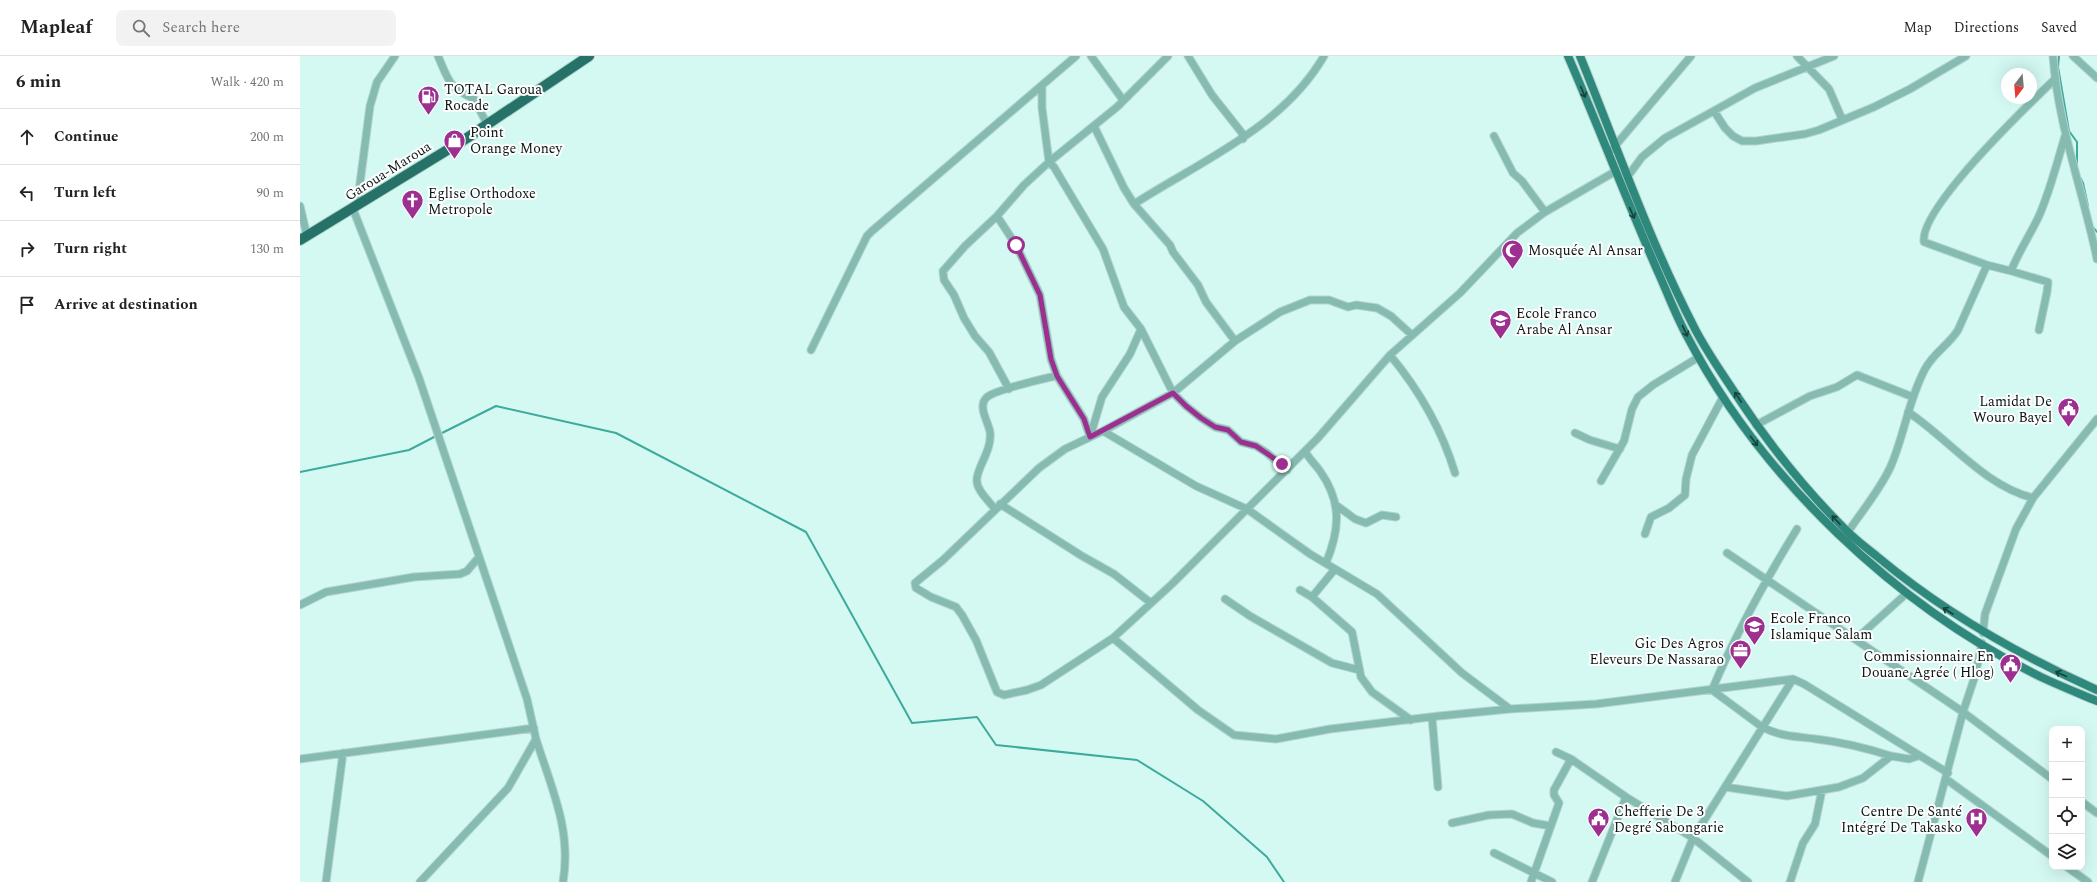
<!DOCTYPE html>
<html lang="en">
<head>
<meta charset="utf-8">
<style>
	:root { --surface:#fff; --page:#f2f2f2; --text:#222; --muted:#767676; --line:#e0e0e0 }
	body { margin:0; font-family:Spectral,serif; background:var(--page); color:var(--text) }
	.controls { position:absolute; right:12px; bottom:12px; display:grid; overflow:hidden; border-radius:8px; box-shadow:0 4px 16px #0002 }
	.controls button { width:36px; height:36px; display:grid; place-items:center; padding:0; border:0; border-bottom:1px solid var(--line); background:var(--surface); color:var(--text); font:20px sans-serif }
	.compass { position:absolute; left:1701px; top:12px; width:36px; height:36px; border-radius:50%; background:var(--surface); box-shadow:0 4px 16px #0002; rotate:196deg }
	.stop { position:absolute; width:12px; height:12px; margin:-9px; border:3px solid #9c2f8f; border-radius:50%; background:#fff }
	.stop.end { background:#9c2f8f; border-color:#fff; box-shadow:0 1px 4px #0008 }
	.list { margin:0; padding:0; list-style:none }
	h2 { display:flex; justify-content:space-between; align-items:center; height:52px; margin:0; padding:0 16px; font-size:17px }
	h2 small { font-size:13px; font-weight:400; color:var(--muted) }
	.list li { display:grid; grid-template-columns:26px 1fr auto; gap:12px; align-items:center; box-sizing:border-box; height:56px; padding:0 16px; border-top:1px solid var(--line) }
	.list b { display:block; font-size:15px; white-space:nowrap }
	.list em { font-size:13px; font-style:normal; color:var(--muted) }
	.icon { flex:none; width:22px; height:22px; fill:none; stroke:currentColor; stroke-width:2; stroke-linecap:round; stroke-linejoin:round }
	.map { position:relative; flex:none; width:1797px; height:826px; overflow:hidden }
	header { display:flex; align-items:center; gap:24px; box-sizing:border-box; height:56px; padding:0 20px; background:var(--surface); border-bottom:1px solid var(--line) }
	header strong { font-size:19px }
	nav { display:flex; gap:22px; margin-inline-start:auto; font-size:14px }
	.search { width:280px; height:36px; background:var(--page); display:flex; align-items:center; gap:10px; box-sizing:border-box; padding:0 14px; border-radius:8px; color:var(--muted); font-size:15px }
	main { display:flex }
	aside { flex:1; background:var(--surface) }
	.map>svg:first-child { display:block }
</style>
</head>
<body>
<header>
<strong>Mapleaf</strong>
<div class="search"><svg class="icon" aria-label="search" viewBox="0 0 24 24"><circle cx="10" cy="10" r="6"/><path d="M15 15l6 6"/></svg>Search here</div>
<nav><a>Map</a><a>Directions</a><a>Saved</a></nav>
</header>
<main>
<aside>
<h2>6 min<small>Walk · 420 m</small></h2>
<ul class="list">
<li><svg class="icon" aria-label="ahead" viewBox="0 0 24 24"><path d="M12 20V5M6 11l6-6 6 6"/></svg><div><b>Continue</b></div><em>200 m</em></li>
<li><svg class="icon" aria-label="left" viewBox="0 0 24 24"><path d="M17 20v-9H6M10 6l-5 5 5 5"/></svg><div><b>Turn left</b></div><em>90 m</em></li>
<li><svg class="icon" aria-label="right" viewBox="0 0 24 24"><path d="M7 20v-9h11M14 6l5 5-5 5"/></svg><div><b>Turn right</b></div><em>130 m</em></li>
<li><svg class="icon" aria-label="arrive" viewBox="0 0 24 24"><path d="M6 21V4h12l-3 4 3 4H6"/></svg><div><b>Arrive at destination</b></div></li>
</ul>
</aside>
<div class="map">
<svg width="1797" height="826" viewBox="0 0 1797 826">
	<rect width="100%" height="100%" fill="#d4f9f3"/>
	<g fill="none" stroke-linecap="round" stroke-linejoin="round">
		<!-- stream -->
		<path stroke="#3daa9c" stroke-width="2" d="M1759 0 1758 11 1769 75 1777 86V110
			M1780 121 1783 127 1788 150
			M1793 171 1797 176
			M140 378 196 350 316 377 506 476 612 667 677 661 696 689 837 704 903 745 967 801 984 826
			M0 416 109 394 136 380"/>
		<defs>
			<path id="minor" d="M138 0C149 25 148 31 174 43L187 68
				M791 0 823 44
				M888 0 912 39 942 77 943 83
				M1497 0 1529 33 1542 63
				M1753 0C1758 70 1783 135 1797 203
				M1773 0 1797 22
				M1754 24C1728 49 1619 153 1624 186L1687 209 1711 215C1719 195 1730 179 1739 160 1750 135 1757 107 1765 80
				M742 30V52L749 106 754 111 803 193 824 251 841 273 873 337 886 350 901 362 915 371 928 374 941 386 956 390 967 397 987 414
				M1414 55 1425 72 1433 80 1442 85H1456L1505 78 1519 74 1574 51 1610 33 1666 0
				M794 70 824 132 834 148 870 189 873 196 898 229 906 246 935 285
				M1194 80 1213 117 1222 125 1245 156
				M1309 97 1391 0
				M1328 120 1342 101 1365 82 1455 32 1534 0
				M834 148C901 105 983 71 1024 0
				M0 150 7 180
				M57 150 70 50 77 26 95 0
				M53 153 119 322 227 643 236 683 208 732 120 826
				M697 160 716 189 740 239 751 303 757 320 784 363 790 381
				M1711 215 1748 226 1747 236 1739 274
				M511 294 567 180 572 175 776 0
				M1090 299C1119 334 1142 374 1155 417
				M709 333 689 296 675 280 664 262 654 239 644 224 643 215 665 190 697 160 724 129 749 106 817 51 868 0
				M1608 356C1649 383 1683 429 1733 442
				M1456 369 1510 340 1537 331 1557 319 1613 341
				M803 375 873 337 935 285 980 256 1010 244H1029L1048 251 1056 249 1077 252 1091 260 1112 279
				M1275 377 1290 384 1320 393
				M790 381 802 341 830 298 841 273
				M1005 395C1009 403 1015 408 1020 415 1042 446 1040 473 1026 507
				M1301 425 1324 385 1332 353 1338 341 1353 329 1399 301
				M700 448 782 500 814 518 851 547
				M1036 449 1055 463 1066 467 1082 459 1096 461
				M695 453C689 445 675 433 677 422 679 408 692 394 690 376 688 365 677 350 687 341 696 334 745 322 757 320
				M1497 473C1465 525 1436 577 1412 634L1462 671C1482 681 1495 680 1516 683 1541 686 1566 692 1591 700
				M1548 476C1562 455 1579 435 1590 412 1604 381 1608 345 1625 313 1635 295 1648 290 1658 274L1687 209
				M1345 478 1351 461 1369 452 1385 439 1386 423 1392 399 1423 341
				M1427 497 1663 656 1752 723
				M1000 534 1012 541 1052 576 1061 621 1072 636 1111 664
				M1012 541 1035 513
				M925 543 950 560 1032 607 1059 614
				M0 549 26 536 114 521 160 518 167 515 179 501
				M1683 577 1685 558 1716 473 1733 442 1797 363
				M813 582 898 654 934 679 976 683 1030 673 1139 660 1210 653 1296 648 1493 623 1504 628 1648 717
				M1556 583 1607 537
				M1210 653 1162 617 1077 538 1010 498 947 453 896 430 803 375 765 393 739 412 643 504 615 527 616 532 631 541 656 551 662 559 676 584 697 636 704 639 727 634 741 629 813 582 872 528 1018 382 1090 299 1160 237 1217 177 1245 156 1316 115
				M1132 661 1138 731
				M236 683C251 731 272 774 263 826
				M1256 696 1271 703 1326 741 1393 782 1448 826
				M0 703 234 672
				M1646 723 1752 800
				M1425 731 1487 740 1539 731 1563 722 1591 700 1609 703 1618 700
				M1782 746 1797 757
				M1152 767 1189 759 1212 758 1233 767 1251 770
				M1194 797 1252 826
				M1767 811 1788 826
				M26 826 43 697
				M1231 826 1259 747 1254 739V734L1271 703
				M1292 826 1326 741
				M1375 826 1393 782 1493 623
				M1490 826 1503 787 1515 768 1522 734
				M1618 826 1663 656 1675 620 1682 587"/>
			<path id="major" d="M1268 0C1299 72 1327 145 1358 216 1368 238 1376 260 1387 280 1461 422 1597 551 1741 621 1760 630 1778 637 1797 645
				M1280 0C1317 91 1349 184 1394 271 1406 295 1422 317 1437 340 1469 388 1505 434 1547 475 1557 485 1568 493 1579 502 1645 557 1719 599 1797 634"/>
			<path id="highway" d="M0 184 167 82 289 0"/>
		</defs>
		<!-- minor casing -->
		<use href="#minor" stroke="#b3d4cf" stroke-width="9"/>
		<!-- major casing -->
		<use href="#major" stroke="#b3d4cf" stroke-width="10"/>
		<!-- highway casing -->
		<use href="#highway" stroke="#b3d4cf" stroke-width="12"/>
		<!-- minor -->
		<use href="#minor" stroke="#86bbb2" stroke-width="7"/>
		<!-- major -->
		<use href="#major" stroke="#2f887c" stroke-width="8"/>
		<!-- highway -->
		<use href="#highway" stroke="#267268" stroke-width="10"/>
	</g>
	<!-- one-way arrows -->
	<defs><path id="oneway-shaft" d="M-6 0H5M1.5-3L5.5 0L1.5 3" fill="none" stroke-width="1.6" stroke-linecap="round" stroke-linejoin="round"/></defs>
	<g stroke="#17423c">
		<use href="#oneway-shaft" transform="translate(1283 36) rotate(67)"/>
		<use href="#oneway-shaft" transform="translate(1332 157) rotate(66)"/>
		<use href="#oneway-shaft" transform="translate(1385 275) rotate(65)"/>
		<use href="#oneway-shaft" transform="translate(1438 341) rotate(-124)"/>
		<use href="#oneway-shaft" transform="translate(1454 385) rotate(54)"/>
		<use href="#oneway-shaft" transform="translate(1536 464) rotate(-133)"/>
		<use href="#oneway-shaft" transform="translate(1648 555) rotate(-147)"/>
		<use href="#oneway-shaft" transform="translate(1761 618) rotate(-156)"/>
	</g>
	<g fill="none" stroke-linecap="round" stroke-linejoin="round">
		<!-- route -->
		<path stroke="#9c2f8f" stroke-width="5" d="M716 189 740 239 751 303 757 320 784 363 790 381 873 337 886 350 901 362 915 371 928 374 941 386 956 390 982 408"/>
	</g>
	<!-- icons -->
	<defs>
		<symbol id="fuel-pin" viewBox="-11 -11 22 30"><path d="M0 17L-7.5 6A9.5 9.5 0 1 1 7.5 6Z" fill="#9c2f8f" stroke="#fdfdfd"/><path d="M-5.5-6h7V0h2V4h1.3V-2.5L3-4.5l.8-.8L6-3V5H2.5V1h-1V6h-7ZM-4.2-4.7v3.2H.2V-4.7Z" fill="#fff"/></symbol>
		<symbol id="shop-pin" viewBox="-11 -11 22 30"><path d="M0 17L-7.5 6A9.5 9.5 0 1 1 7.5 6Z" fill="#9c2f8f" stroke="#fdfdfd"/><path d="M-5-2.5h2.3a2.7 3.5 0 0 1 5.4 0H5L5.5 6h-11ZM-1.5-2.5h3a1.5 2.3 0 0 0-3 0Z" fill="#fff"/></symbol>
		<symbol id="church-pin" viewBox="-11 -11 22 30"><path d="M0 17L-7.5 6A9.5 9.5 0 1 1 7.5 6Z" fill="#9c2f8f" stroke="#fdfdfd"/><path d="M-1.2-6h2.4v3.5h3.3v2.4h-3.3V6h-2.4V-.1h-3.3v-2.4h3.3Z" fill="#fff"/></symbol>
		<symbol id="mosque-pin" viewBox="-11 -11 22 30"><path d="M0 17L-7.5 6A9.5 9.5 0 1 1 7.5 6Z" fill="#9c2f8f" stroke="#fdfdfd"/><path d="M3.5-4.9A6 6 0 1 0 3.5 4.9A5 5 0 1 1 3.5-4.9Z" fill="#fff"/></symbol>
		<symbol id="school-pin" viewBox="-11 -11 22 30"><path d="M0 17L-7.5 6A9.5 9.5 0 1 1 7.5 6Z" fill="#9c2f8f" stroke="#fdfdfd"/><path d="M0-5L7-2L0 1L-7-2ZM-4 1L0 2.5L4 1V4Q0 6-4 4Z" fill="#fff"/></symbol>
		<symbol id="civic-pin" viewBox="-11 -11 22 30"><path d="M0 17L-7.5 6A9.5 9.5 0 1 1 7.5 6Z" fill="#9c2f8f" stroke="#fdfdfd"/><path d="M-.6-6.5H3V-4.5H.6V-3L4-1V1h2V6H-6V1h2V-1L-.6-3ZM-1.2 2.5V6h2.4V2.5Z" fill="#fff"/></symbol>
		<symbol id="office-pin" viewBox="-11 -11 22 30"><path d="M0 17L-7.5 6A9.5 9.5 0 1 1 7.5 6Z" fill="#9c2f8f" stroke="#fdfdfd"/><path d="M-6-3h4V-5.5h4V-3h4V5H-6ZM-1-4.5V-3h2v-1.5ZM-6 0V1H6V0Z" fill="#fff"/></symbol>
		<symbol id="hospital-pin" viewBox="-11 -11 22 30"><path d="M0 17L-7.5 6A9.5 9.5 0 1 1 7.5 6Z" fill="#9c2f8f" stroke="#fdfdfd"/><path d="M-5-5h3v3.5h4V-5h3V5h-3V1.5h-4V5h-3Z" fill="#fff"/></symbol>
	</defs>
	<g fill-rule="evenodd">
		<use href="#fuel-pin" x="116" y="28" width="25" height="34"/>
		<use href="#shop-pin" x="142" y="72" width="25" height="34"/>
		<use href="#church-pin" x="100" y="132" width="25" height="34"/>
		<use href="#mosque-pin" x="1200" y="182" width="25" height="34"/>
		<use href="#school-pin" x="1188" y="252" width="25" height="34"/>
		<use href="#civic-pin" x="1756" y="340" width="25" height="34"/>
		<use href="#school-pin" x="1442" y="558" width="25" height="34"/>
		<use href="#office-pin" x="1428" y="582" width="25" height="34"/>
		<use href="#civic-pin" x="1698" y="596" width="25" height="34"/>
		<use href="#civic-pin" x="1286" y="750" width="25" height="34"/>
		<use href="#hospital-pin" x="1664" y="750" width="25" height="34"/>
	</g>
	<g text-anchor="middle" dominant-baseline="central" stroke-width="4" stroke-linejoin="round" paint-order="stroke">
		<!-- poi labels -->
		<g font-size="14" fill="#071412" stroke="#fdfdfd" text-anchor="start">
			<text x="144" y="33">TOTAL Garoua<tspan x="144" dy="16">Rocade</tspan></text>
			<text x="170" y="76">Point<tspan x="170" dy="16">Orange Money</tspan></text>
			<text x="128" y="137">Eglise Orthodoxe<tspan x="128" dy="16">Metropole</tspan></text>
			<text x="1228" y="194">Mosquée Al Ansar</text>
			<text x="1216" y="257">Ecole Franco<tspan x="1216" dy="16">Arabe Al Ansar</tspan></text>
			<text x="1752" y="345" text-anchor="end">Lamidat De<tspan x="1752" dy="16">Wouro Bayel</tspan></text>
			<text x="1470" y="562">Ecole Franco<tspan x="1470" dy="16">Islamique Salam</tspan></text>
			<text x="1424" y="587" text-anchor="end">Gic Des Agros<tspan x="1424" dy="16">Eleveurs De Nassarao</tspan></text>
			<text x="1694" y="600" text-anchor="end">Commissionnaire En<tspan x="1694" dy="16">Douane Agrée ( Hlog)</tspan></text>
			<text x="1314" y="755">Chefferie De 3<tspan x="1314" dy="16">Degré Sabongarie</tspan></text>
			<text x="1662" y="755" text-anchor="end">Centre De Santé<tspan x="1662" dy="16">Intégré De Takasko</tspan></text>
		</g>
		<!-- street labels -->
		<g font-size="14" fill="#071412" stroke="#fdfdfd">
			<text transform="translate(88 115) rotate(-32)">Garoua-Maroua</text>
		</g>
	</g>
</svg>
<div class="controls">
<button>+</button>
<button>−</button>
<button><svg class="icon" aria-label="locate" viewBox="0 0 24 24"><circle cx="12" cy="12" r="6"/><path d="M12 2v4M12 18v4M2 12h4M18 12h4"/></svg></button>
<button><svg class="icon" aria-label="layers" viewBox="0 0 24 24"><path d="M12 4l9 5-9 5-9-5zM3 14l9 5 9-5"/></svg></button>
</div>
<svg class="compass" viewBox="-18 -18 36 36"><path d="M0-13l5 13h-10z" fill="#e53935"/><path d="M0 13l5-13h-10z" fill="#767676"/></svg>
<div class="stop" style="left:716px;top:189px"></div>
<div class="stop end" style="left:982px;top:408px"></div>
</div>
</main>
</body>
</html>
